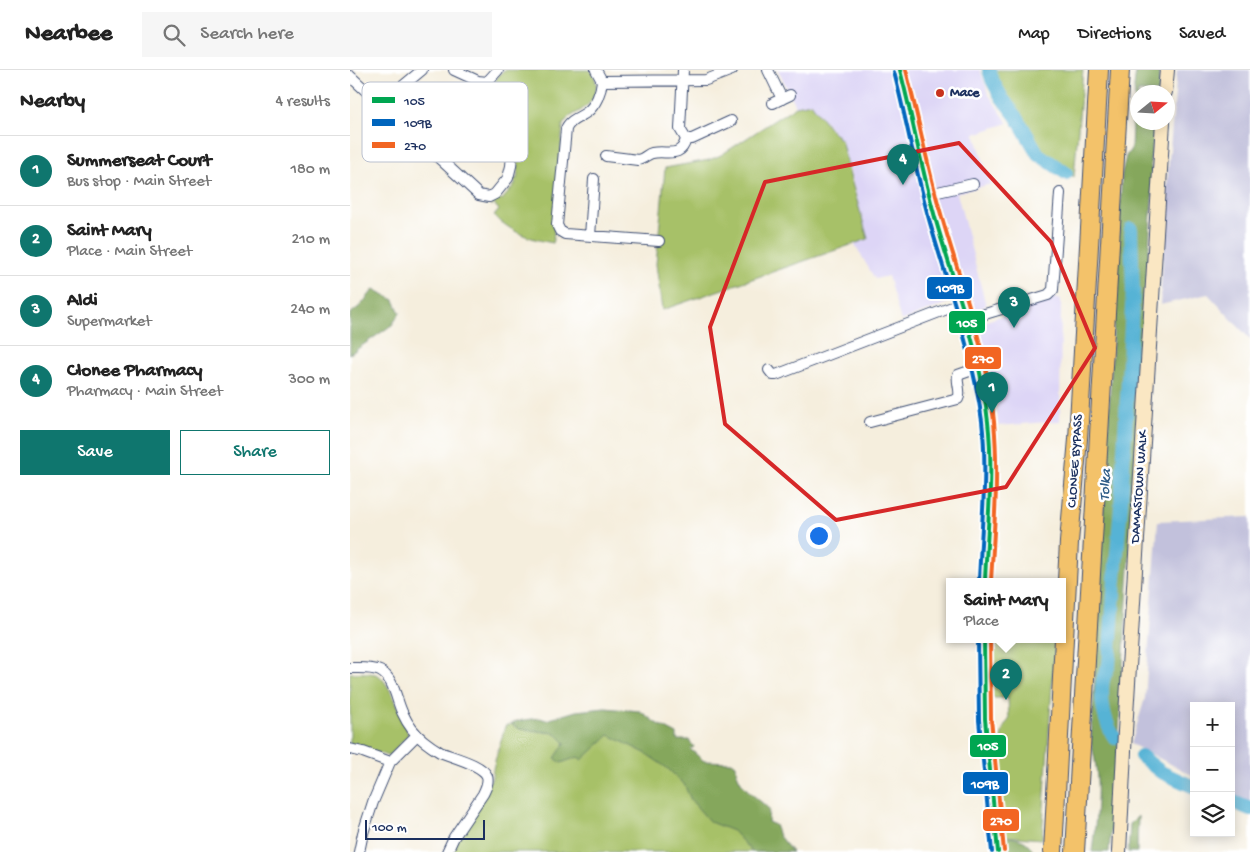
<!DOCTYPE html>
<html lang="en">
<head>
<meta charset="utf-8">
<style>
	:root { --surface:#fff; --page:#f6f6f6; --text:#222; --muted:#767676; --line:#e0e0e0; --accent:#0f766e }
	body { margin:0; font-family:"Gochi Hand",sans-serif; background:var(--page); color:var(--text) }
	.controls { position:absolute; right:15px; bottom:15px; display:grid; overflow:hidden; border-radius:0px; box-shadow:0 2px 12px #0003 }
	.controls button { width:45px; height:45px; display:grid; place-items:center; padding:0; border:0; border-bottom:1px solid var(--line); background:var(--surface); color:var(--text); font:25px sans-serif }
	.compass { position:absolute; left:780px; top:15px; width:45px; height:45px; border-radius:50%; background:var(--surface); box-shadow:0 2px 12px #0003; rotate:72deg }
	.scale { position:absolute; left:15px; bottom:12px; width:120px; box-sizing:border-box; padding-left:5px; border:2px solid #1b2f5e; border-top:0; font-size:14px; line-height:18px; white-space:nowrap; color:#1b2f5e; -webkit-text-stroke:4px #fff; paint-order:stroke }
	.you { position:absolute; left:468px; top:465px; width:18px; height:18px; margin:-12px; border:4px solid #fff; border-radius:50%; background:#1a73e8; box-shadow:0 0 0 8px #1a73e833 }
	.badge { display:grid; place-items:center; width:32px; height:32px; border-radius:50%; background:var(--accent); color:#fff; font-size:16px; font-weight:700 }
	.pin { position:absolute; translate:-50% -41px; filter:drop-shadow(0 1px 2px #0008) }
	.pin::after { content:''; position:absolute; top:26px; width:18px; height:15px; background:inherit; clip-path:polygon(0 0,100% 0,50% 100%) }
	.popup { position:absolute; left:596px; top:508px; width:120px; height:65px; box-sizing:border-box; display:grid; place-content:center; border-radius:0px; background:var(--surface); filter:drop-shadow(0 1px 4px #0005); font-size:16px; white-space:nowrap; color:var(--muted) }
	.popup b { font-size:19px; color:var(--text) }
	.popup::after { content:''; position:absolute; left:50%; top:100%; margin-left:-10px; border:10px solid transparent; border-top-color:var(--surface) }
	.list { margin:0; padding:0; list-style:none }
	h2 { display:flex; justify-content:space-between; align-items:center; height:65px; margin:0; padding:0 20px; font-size:21px }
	h2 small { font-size:16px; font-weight:400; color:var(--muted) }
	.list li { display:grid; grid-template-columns:32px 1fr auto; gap:15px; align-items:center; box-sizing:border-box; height:70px; padding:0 20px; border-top:1px solid var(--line) }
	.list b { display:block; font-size:19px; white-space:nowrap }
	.list p { margin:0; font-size:16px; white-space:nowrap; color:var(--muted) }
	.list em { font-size:16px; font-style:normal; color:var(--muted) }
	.actions { display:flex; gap:10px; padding:15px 20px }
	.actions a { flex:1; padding:11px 0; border:1px solid var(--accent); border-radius:0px; text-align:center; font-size:18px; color:var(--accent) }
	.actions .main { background:var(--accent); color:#fff }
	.icon { flex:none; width:28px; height:28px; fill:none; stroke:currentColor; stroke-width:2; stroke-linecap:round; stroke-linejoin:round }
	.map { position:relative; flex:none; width:900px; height:782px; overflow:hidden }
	header { display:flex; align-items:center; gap:30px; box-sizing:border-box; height:70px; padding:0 25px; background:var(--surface); border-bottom:1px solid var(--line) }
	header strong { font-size:24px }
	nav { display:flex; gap:28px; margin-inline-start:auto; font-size:18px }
	.search { width:350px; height:45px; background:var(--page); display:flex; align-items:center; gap:12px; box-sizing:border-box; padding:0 18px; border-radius:0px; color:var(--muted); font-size:19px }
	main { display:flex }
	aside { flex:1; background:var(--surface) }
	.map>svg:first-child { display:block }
</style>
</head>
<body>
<header>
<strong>Nearbee</strong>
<div class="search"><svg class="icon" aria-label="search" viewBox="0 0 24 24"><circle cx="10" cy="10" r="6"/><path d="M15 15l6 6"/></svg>Search here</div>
<nav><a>Map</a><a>Directions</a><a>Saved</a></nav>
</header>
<main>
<aside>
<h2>Nearby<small>4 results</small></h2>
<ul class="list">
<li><span class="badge">1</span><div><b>Summerseat Court</b><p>Bus stop · Main Street</p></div><em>180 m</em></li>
<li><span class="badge">2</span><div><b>Saint Mary</b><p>Place · Main Street</p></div><em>210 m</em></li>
<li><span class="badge">3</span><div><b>Aldi</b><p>Supermarket</p></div><em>240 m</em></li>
<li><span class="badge">4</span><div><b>Clonee Pharmacy</b><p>Pharmacy · Main Street</p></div><em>300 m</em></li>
</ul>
<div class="actions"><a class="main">Save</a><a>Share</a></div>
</aside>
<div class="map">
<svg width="900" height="782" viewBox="0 0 900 782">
	<rect width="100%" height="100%" fill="#fff"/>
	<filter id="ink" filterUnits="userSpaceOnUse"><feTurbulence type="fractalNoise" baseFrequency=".02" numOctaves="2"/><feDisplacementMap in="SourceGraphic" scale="10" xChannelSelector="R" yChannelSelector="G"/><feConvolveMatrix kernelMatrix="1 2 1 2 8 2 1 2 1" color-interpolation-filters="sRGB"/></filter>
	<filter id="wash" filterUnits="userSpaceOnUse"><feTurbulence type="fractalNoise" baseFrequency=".0096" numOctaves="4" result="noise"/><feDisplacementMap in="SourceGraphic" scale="20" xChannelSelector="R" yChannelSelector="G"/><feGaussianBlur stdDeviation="1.12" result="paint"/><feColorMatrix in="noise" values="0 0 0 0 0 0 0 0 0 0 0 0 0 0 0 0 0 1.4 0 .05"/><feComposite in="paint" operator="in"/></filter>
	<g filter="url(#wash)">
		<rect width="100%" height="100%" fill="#f5eedd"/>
		<!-- built -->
		<path fill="#ddd5f6" d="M428 0H630L639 25 658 53 625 64 641 114 607 123 636 236 616 242 612 228 551 251 538 206 525 209 504 173 518 169 491 68 489 69 461 33 446 36Z
			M703 228 711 229 710 351 648 356 645 317 625 255Z"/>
		<!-- industrial -->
		<path fill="#c2c1dc" d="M827 0H900V269L858 224 810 235 818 102Z
			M900 447V735L881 725V636H844V706L781 674 795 628 808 451Z"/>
		<!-- green -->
		<path fill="#a7c168" stroke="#617863" d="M154 0H240C251 13 247 28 234 38 227 44 217 46 213 55L203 173C176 168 164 163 144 146L149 140 144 134 141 136 140 130 148 126 152 130 166 113 161 109H167L171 66H168C168 62 169 58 167 54 165 48 157 45 153 41 138 27 140 13 154 0Z
			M641 0H733L724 107 688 81 644 10Z
			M461 33 483 63 486 64 489 69H491L498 99 518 169 312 240 306 194 315 98 359 90 371 85 446 36Z
			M152 52 157 57 158 67 145 66 143 64 146 63 145 61Z
			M643 569H705L692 769 654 766 647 674C654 665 651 658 659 650L658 628H642L641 605Z
			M0 603C8 603 21 602 28 605 38 610 57 654 58 665L40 685 38 686 0 674Z
			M242 653 324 695 413 782H101L142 707C141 700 153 666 155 656L161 654 169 659 205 663 215 673 211 679Z"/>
		<!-- forest -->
		<path fill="#85a75c" stroke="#506b5d" d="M786 0H809V22H788V52L806 53 800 91 803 113 767 693 759 782H742C746 746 752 709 741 673L772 103 776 86 781 79 782 54 786 47 784 17Z
			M24 219 44 230 50 243 42 255 0 284V244L10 236Z
			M255 638 290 641 306 653 327 664V670H339L344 677 340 679 354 691 382 692 386 695C386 716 406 726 419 739L418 752 425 755 429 766 442 782H402L383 761 360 752 341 730 334 714 317 698 295 683 259 665 232 690 228 687 211 693 205 688 215 673 205 663 169 659 161 654 167 651 190 648 196 650 226 641Z
			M788 746 787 782H778L780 754Z
			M652 766C665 768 678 768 683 782H654Z"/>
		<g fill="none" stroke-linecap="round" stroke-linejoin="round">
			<!-- river -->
			<path stroke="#57b3d5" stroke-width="14" d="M639 0 642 10 652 28 666 46 688 84 716 103
				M765 668C754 653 750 629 753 610 754 605 757 600 759 595L766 495 771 436 783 220 781 159
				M791 686 811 702 844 717
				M881 731 900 739"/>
		</g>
	</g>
	<g filter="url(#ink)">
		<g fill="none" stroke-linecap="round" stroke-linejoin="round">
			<defs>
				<path id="street" d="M104 0 128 11 137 12
					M246 0 252 11 356 10 382 0
					M333 0 330 59 336 69H342L381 51
					M418 0 432 29
					M0 6 129 125 139 127 145 124 158 108 161 96 164 60 161 51 144 37 139 28 137 12
					M252 11C251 22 246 35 237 42 229 48 219 50 216 59L207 155 210 161 215 164 309 171
					M137 12 148 0
					M423 33 440 25
					M32 37 54 15 72 0
					M256 86 288 90C294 89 297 84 302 83 317 80 331 89 336 69
					M579 124 623 114
					M240 166 244 109
					M615 250 698 225 703 220 710 123
					M419 300 423 305H426L610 234
					M520 352 608 329C612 322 606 313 608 305L628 298
					M0 598C9 598 22 597 30 601 45 609 46 631 53 644 58 655 65 664 74 671 79 675 85 679 90 682 101 687 132 694 137 706 139 712 136 718 133 724L104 767 97 782
					M0 679 13 682 40 692
					M9 782 13 763 23 732 40 692 67 665"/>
				<path id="secondary" d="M550 0C563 50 572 101 586 151 605 217 630 284 638 352 643 405 637 459 635 511
					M815 22 817 0
					M634 569 635 649 648 782
					M769 782 775 661 813 52"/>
				<path id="highway" d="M703 782 719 472 728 369 749 0
					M725 782 770 0"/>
			</defs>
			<!-- street casing -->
			<use href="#street" stroke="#3c4c71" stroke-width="12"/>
			<!-- secondary casing -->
			<use href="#secondary" stroke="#3c4c71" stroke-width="16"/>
			<!-- highway casing -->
			<use href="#highway" stroke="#3c4c71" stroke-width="20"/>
			<!-- street -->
			<use href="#street" stroke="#fff" stroke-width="10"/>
			<!-- secondary -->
			<use href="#secondary" stroke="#fae7c3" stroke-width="14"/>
			<!-- highway -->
			<use href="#highway" stroke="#f3c26a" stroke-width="18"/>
			<defs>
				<path id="bus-1" d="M550 0C563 50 572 101 586 151 605 217 631 283 638 352 644 405 637 458 635 511
					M634 569 635 649 648 782"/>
				<path id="bus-2" d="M544 2C557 52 566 103 580 153 599 219 623 283 632 351 638 404 631 458 629 511
					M628 569 629 650 642 782"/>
				<path id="bus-3" d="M556 0C569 50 578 101 593 151 612 217 638 283 644 352 649 405 644 459 641 511
					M640 569 641 649 654 781"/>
			</defs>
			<!-- bus-1 casing -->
			<use href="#bus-1" stroke="#fff" stroke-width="8"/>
			<!-- bus-2 casing -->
			<use href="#bus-2" stroke="#fff" stroke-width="8"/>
			<!-- bus-3 casing -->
			<use href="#bus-3" stroke="#fff" stroke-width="8"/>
			<!-- bus-1 -->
			<use href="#bus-1" stroke="#00a651" stroke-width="4"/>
			<!-- bus-2 -->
			<use href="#bus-2" stroke="#0065bd" stroke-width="4"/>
			<!-- bus-3 -->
			<use href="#bus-3" stroke="#f26522" stroke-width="4"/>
		</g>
	</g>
	<!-- marked area -->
	<path fill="none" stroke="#d62828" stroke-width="4" stroke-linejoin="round" d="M609 73 701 172 745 278 656 417 486 450 375 354 360 257 415 112Z"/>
	<!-- markers -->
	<circle fill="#c8321e" stroke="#fff" stroke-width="2" cx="590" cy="23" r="5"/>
	<g text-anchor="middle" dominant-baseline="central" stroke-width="5" stroke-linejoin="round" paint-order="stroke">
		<!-- poi labels -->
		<g font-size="14" font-weight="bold" fill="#1b2f5e" stroke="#fff" text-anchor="start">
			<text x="600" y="23">Mace</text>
		</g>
		<!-- street labels -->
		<g font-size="14" fill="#1b2f5e" stroke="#fff">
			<text transform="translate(726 391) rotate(-86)">CLONEE BYPASS</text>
			<text transform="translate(790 417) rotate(-86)">DAMASTOWN WALK</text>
		</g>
		<!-- water labels -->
		<g font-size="15" font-style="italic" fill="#305d88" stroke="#fff">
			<text transform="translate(756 415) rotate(-87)">Tolka</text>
		</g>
	</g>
	<!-- legend -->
	<rect x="12" y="12" width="166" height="80" rx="8" fill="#fff" stroke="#bbc1cf" stroke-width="1"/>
	<rect x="22" y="27" width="23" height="6" fill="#00a651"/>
	<rect x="22" y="49" width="23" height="7" fill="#0065bd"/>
	<rect x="22" y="72" width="23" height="6" fill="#f26522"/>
	<g font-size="14" fill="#1b2f5e">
		<text x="54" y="35">105</text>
		<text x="54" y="57">109B</text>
		<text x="54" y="80">270</text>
	</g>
	<g stroke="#fff" stroke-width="2">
		<rect x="576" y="206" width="47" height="24" rx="5" fill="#0065bd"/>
		<rect x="598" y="240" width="38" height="24" rx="5" fill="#00a651"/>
		<rect x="614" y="276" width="38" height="24" rx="5" fill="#f26522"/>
		<rect x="619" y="664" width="38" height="24" rx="5" fill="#00a651"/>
		<rect x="612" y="701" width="47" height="24" rx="5" fill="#0065bd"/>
		<rect x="632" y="738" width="38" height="24" rx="5" fill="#f26522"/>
	</g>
	<g font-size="14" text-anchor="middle" font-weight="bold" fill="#fff">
		<text x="600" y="222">109B</text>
		<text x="617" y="257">105</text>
		<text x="633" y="293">270</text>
		<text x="638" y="680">105</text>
		<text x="635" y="718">109B</text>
		<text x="651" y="755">270</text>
	</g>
</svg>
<div class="controls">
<button>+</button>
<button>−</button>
<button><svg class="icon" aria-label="layers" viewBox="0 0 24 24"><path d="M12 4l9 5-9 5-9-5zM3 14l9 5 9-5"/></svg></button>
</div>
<svg class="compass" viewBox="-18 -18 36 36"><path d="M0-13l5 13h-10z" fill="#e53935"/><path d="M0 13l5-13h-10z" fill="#767676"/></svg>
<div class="scale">100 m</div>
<div class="you"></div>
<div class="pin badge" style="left:642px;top:343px">1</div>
<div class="pin badge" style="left:656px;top:630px">2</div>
<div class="popup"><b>Saint Mary</b>Place</div>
<div class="pin badge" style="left:664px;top:258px">3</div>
<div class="pin badge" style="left:553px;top:115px">4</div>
</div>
</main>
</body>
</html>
